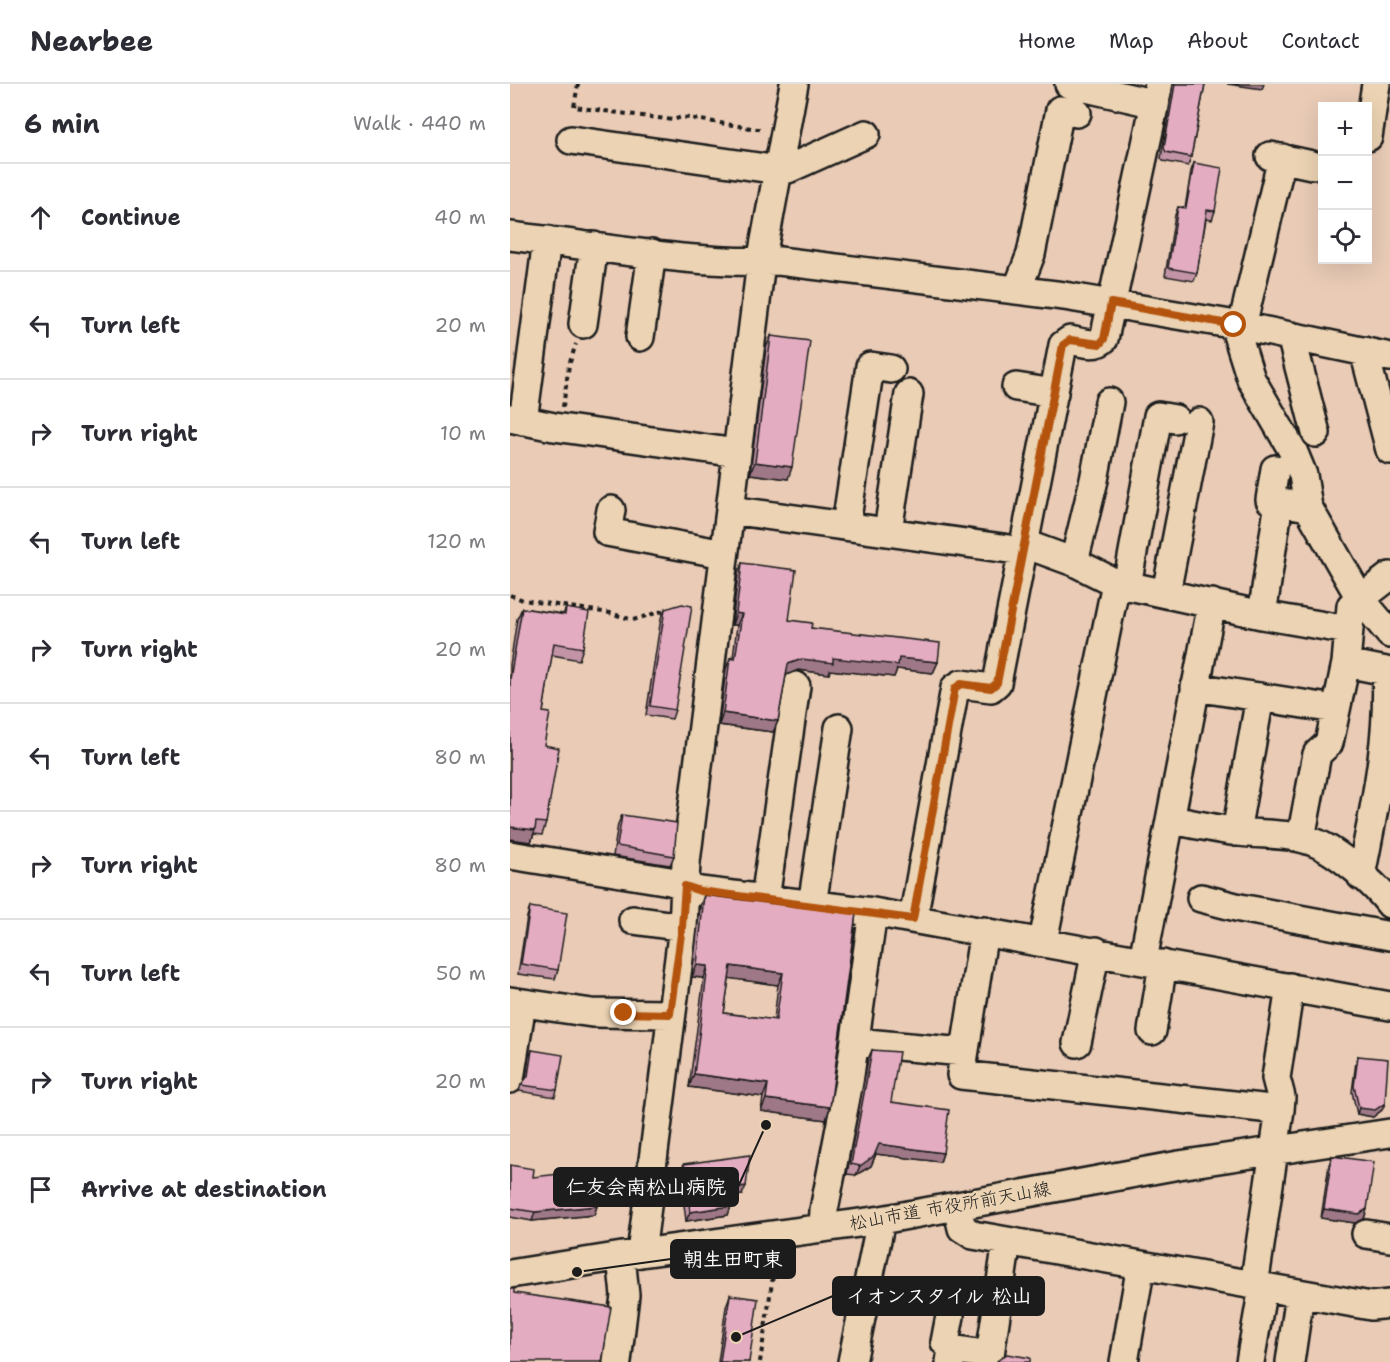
<!DOCTYPE html>
<html lang="en">
<head>
<meta charset="utf-8">
<style>
	:root { --surface:#fff; --page:#f2f2f3; --text:#2b2b33; --muted:#7c7c81; --line:#e1e1e2 }
	body { margin:0; font-family:"Shantell Sans","Klee One",sans-serif; background:var(--page); color:var(--text) }
	.controls { position:absolute; right:18px; top:18px; display:grid; overflow:hidden; border-radius:0px; box-shadow:0 6px 24px #0002 }
	.controls button { width:54px; height:54px; display:grid; place-items:center; padding:0; border:0; border-bottom:2px solid var(--line); background:var(--surface); color:var(--text); font:30px sans-serif }
	.stop { position:absolute; width:18px; height:18px; margin:-14px; border:4px solid #b45309; border-radius:50%; background:#fff }
	.stop.end { background:#b45309; border-color:#fff; box-shadow:0 2px 6px #0008 }
	.list { margin:0; padding:0; list-style:none }
	h2 { display:flex; justify-content:space-between; align-items:center; height:78px; margin:0; padding:0 24px; font-size:26px }
	h2 small { font-size:20px; font-weight:400; color:var(--muted) }
	.list li { display:grid; grid-template-columns:39px 1fr auto; gap:18px; align-items:center; box-sizing:border-box; height:108px; padding:0 24px; border-top:2px solid var(--line) }
	.list b { display:block; font-size:22px; white-space:nowrap }
	.list em { font-size:20px; font-style:normal; color:var(--muted) }
	.icon { flex:none; width:33px; height:33px; fill:none; stroke:currentColor; stroke-width:2; stroke-linecap:round; stroke-linejoin:round }
	.map { position:relative; flex:none; width:880px; height:1278px; overflow:hidden }
	header { display:flex; align-items:center; gap:36px; box-sizing:border-box; height:84px; padding:0 30px; background:var(--surface); border-bottom:2px solid var(--line) }
	header strong { font-size:28px }
	nav { display:flex; gap:33px; margin-inline-start:auto; font-size:21px }
	main { display:flex }
	aside { flex:1; background:var(--surface) }
	.map>svg:first-child { display:block }
</style>
</head>
<body>
<header>
<strong>Nearbee</strong>
<nav><a>Home</a><a>Map</a><a>About</a><a>Contact</a></nav>
</header>
<main>
<aside>
<h2>6 min<small>Walk · 440 m</small></h2>
<ul class="list">
<li><svg class="icon" aria-label="ahead" viewBox="0 0 24 24"><path d="M12 20V5M6 11l6-6 6 6"/></svg><div><b>Continue</b></div><em>40 m</em></li>
<li><svg class="icon" aria-label="left" viewBox="0 0 24 24"><path d="M17 20v-9H6M10 6l-5 5 5 5"/></svg><div><b>Turn left</b></div><em>20 m</em></li>
<li><svg class="icon" aria-label="right" viewBox="0 0 24 24"><path d="M7 20v-9h11M14 6l5 5-5 5"/></svg><div><b>Turn right</b></div><em>10 m</em></li>
<li><svg class="icon" aria-label="left" viewBox="0 0 24 24"><path d="M17 20v-9H6M10 6l-5 5 5 5"/></svg><div><b>Turn left</b></div><em>120 m</em></li>
<li><svg class="icon" aria-label="right" viewBox="0 0 24 24"><path d="M7 20v-9h11M14 6l5 5-5 5"/></svg><div><b>Turn right</b></div><em>20 m</em></li>
<li><svg class="icon" aria-label="left" viewBox="0 0 24 24"><path d="M17 20v-9H6M10 6l-5 5 5 5"/></svg><div><b>Turn left</b></div><em>80 m</em></li>
<li><svg class="icon" aria-label="right" viewBox="0 0 24 24"><path d="M7 20v-9h11M14 6l5 5-5 5"/></svg><div><b>Turn right</b></div><em>80 m</em></li>
<li><svg class="icon" aria-label="left" viewBox="0 0 24 24"><path d="M17 20v-9H6M10 6l-5 5 5 5"/></svg><div><b>Turn left</b></div><em>50 m</em></li>
<li><svg class="icon" aria-label="right" viewBox="0 0 24 24"><path d="M7 20v-9h11M14 6l5 5-5 5"/></svg><div><b>Turn right</b></div><em>20 m</em></li>
<li><svg class="icon" aria-label="arrive" viewBox="0 0 24 24"><path d="M6 21V4h12l-3 4 3 4H6"/></svg><div><b>Arrive at destination</b></div></li>
</ul>
</aside>
<div class="map">
<svg width="880" height="1278" viewBox="0 0 880 1278">
	<rect width="100%" height="100%" fill="#e9cbb6"/>
	<filter id="ink" filterUnits="userSpaceOnUse"><feTurbulence type="fractalNoise" baseFrequency=".0167" numOctaves="2"/><feDisplacementMap in="SourceGraphic" scale="12" xChannelSelector="R" yChannelSelector="G"/><feConvolveMatrix kernelMatrix="1 2 1 2 8 2 1 2 1" color-interpolation-filters="sRGB"/></filter>
	<g filter="url(#ink)">
		<g fill="none" stroke-linecap="round" stroke-linejoin="round">
			<defs>
				<path id="minor" d="M559 0 646 20
					M858 53 866 0
					M61 56 269 86 278 85 356 50
					M760 72 802 81
					M0 152C89 162 180 181 269 177L554 212 732 242 880 273
					M507 206 521 170 550 26 567 29
					M73 240 84 162
					M724 241 741 295 784 369 793 391 798 423 850 514 880 550
					M732 242 772 74
					M781 252 806 349
					M130 253 142 169
					M854 267 880 366
					M506 303 544 309
					M0 334 44 343 227 369
					M13 337 37 156
					M760 416 765 385
					M101 426 97 448 214 470
					M220 426 513 467
					M336 441 360 282 381 285
					M378 447 399 310
					M515 460 564 478 606 499 752 531 838 546
					M564 478 584 396 599 318
					M617 501 648 332 665 335
					M656 509 689 338
					M752 531 769 418 798 423
					M836 579 876 587C880 657 864 724 851 792
					M685 603 825 625
					M661 736C684 740 706 745 729 748 754 751 783 749 806 759 828 768 866 801 880 820
					M726 748 750 613
					M791 754 807 670 819 659 836 579 841 522 880 492
					M0 771 160 797 190 807 363 828 880 922
					M691 814 730 824 880 852
					M255 815 286 602
					M302 821 329 644
					M403 835 445 604 451 600 481 604 487 599 553 261 560 256C571 258 585 264 594 255L649 0
					M123 836 173 843
					M474 847 451 991 770 1026
					M533 857 606 499
					M633 876 702 519
					M0 917 82 929 160 930
					M642 947 653 880
					M345 958 453 968
					M567 959 586 867
					M0 995 12 919
					M447 1123 452 1144 463 1151 861 1222 880 1220
					M313 1144 314 1126 339 998 363 828
					M856 1150 880 1154
					M131 1169 173 843 176 778 251 178 284 0
					M0 1190 131 1169 371 1136 669 1081 880 1049
					M744 1202 770 1026 771 1013 766 994 780 903
					M440 1232 435 1258 442 1265
					M107 1278 115 1211 111 1173
					M342 1278 371 1136
					M440 1278 442 1265 480 1271 497 1157
					M614 1278 631 1181
					M740 1278 753 1203
					M780 1278 790 1210"/>
			</defs>
			<!-- minor casing -->
			<use href="#minor" stroke="#1c1c1c" stroke-width="32"/>
			<!-- path -->
			<path stroke="#1c1c1c" stroke-width="4" stroke-dasharray="4.5 4.5" stroke-linecap="butt" d="M68 0 64 23 163 36 172 33 254 46
				M53 323 59 281 66 260
				M0 511 13 516 100 529 123 536 156 526
				M250 1278 266 1172"/>
			<!-- minor -->
			<use href="#minor" stroke="#ebd3b3" stroke-width="27"/>
		</g>
		<!-- wall -->
		<path fill="#c394a6" stroke="#1c1c1c" stroke-width="1.5" fill-rule="evenodd" d="M663 0H695L681 73 678 82 653 77 651 74Z
			M684 79 705 127 702 136 696 135 687 189 684 197 655 192 665 131 668 123 675 124 681 87Z
			M261 252 278 395 240 390 256 264Z
			M232 479 279 536 301 544 428 578 423 589 387 585 384 593 320 586 319 590 288 586 276 591 268 637 263 648 209 641 216 585 220 574H223L227 541H222L228 490Z
			M12 524 53 530 56 524 73 564 69 576 42 571 33 628 36 739 32 751 24 750 21 758 0 755V581L7 535Z
			M155 525 165 626 162 635 136 631 151 534Z
			M112 731 164 772 160 781 103 772 108 740Z
			M194 811 346 829 320 1023 316 1036 251 1027 253 1013 179 1003 194 894 182 893 190 823ZM219 894 268 901 264 936 214 929Z
			M20 823 48 886 45 895 8 890 17 833Z
			M22 966 47 1006 45 1013 9 1007 11 1001 16 994 19 973Z
			M362 966 381 1018 433 1069 430 1078 366 1070 361 1082 346 1091 337 1090 358 975Z
			M848 972 875 1019 872 1026 863 1033 847 1030 842 1008 846 978Z
			M822 1072 857 1125 854 1135 845 1139 811 1134 819 1081Z
			M174 1080 232 1111 220 1113 221 1122 218 1131 176 1137 170 1089Z
			M0 1082 87 1122 84 1131 22 1137 0 1133Z
			M220 1211 239 1278H208L216 1223Z"/>
		<!-- shaded-wall -->
		<path fill="#9f7887" stroke="#1c1c1c" stroke-width="1.5" d="M717 0H754L752 5Z
			M245 378 282 383 278 395 240 390Z
			M226 529 232 530 227 541H222Z
			M323 574H389L428 578 423 589 387 585 384 593 320 586 319 590 288 586 274 592 278 580 292 575Z
			M213 629 268 637 263 648 209 641Z
			M0 743 25 746 21 758 0 755Z
			M187 881 198 882 194 894 182 893Z
			M221 882 273 889 268 901 216 894Z
			M184 990 258 1000 253 1013 179 1003Z
			M256 1015 320 1023 316 1036 251 1027Z
			M875 1019 872 1026 863 1033 847 1030 849 1024Z
			M369 1060 433 1069 430 1078 366 1070 361 1082 346 1091 350 1082Z
			M236 1102 232 1111 216 1113 219 1104Z
			M87 1122 84 1131 22 1137 25 1128Z
			M221 1122 218 1131 176 1137 180 1128Z
			M814 1125H857L854 1135 845 1139 811 1134Z"/>
		<!-- building -->
		<path fill="#e3acc1" stroke="#1c1c1c" stroke-width="1.5" fill-rule="evenodd" d="M665 0H695L681 73 656 68 654 64Z
			M684 79 712 84 705 127 697 126 687 189 658 184 668 123 676 124Z
			M261 252 300 257 282 383 245 378Z
			M232 479 286 486 279 536 302 539 301 544 430 559 428 578 389 574 388 581 323 574V579L292 575 278 580 268 637 213 629 220 574 225 575 232 530 226 529Z
			M172 520 182 522 165 626 140 622 155 525Z
			M12 524 55 531 56 524 79 528 73 564 44 559 33 628 40 629 34 661 49 664 36 739 26 738 25 746 0 743V595Z
			M112 731 167 739 164 772 107 762Z
			M194 811 346 829 320 1023 256 1015 258 1000 184 990 198 882 187 881ZM221 882 273 889 266 936 214 929Z
			M20 823 57 829 48 886 11 880Z
			M22 966 53 971 47 1006 11 1001 18 992Z
			M362 966 389 968 381 1018 439 1026 433 1069 369 1060 364 1072 350 1082 341 1080Z
			M848 972 878 975 875 1019 865 1026 849 1024 844 1002Z
			M240 1071 236 1102 219 1104 221 1122 180 1128 174 1080Z
			M822 1072 864 1078 857 1125 849 1130 814 1125Z
			M0 1081 24 1085 23 1093 50 1090 85 1096 87 1122 25 1128 0 1124Z
			M0 1205H4V1209L101 1223 92 1278H0Z
			M220 1211 248 1215 239 1278H210Z
			M497 1270 520 1274V1278H487V1277Z"/>
	</g>
	<g fill="none" stroke-linecap="round" stroke-linejoin="round" filter="url(#ink)">
		<!-- route -->
		<path stroke="#b45309" stroke-width="8" d="M114 929 160 930 172 843 175 802 190 807 403 835 445 604 451 600 481 604 487 599 553 261 560 256 590 260 594 255 601 219 724 241"/>
	</g>
	<g text-anchor="middle" dominant-baseline="central" stroke-width="5" stroke-linejoin="round" paint-order="stroke">
		<!-- street labels -->
		<g font-size="18" fill="#1c1c1c" stroke="#ebd3b3">
			<text transform="translate(440 1122) rotate(-10)">松山市道 市役所前天山線</text>
		</g>
	</g>
	<!-- callouts -->
	<path fill="none" stroke="#1c1c1c" stroke-width="2" d="M256 1041L228 1103M67 1188L161 1175M226 1253L323 1212"/>
	<g fill="#1c1c1c" stroke="#ebd3b3" stroke-width="2">
		<circle cx="256" cy="1041" r="6"/>
		<circle cx="67" cy="1188" r="6"/>
		<circle cx="226" cy="1253" r="6"/>
	</g>
	<g fill="#1c1c1c" stroke="#1c1c1c" stroke-width="2">
		<rect x="44" y="1084" width="184" height="38" rx="6"/>
		<rect x="161" y="1156" width="124" height="38" rx="6"/>
		<rect x="323" y="1193" width="211" height="38" rx="6"/>
	</g>
	<g font-size="20" text-anchor="middle" font-weight="bold" fill="#fff">
		<text x="136" y="1110">仁友会南松山病院</text>
		<text x="223" y="1182">朝生田町東</text>
		<text x="429" y="1219">イオンスタイル 松山</text>
	</g>
</svg>
<div class="controls">
<button>+</button>
<button>−</button>
<button><svg class="icon" aria-label="locate" viewBox="0 0 24 24"><circle cx="12" cy="12" r="6"/><path d="M12 2v4M12 18v4M2 12h4M18 12h4"/></svg></button>
</div>
<div class="stop" style="left:724px;top:241px"></div>
<div class="stop end" style="left:114px;top:929px"></div>
</div>
</main>
</body>
</html>
